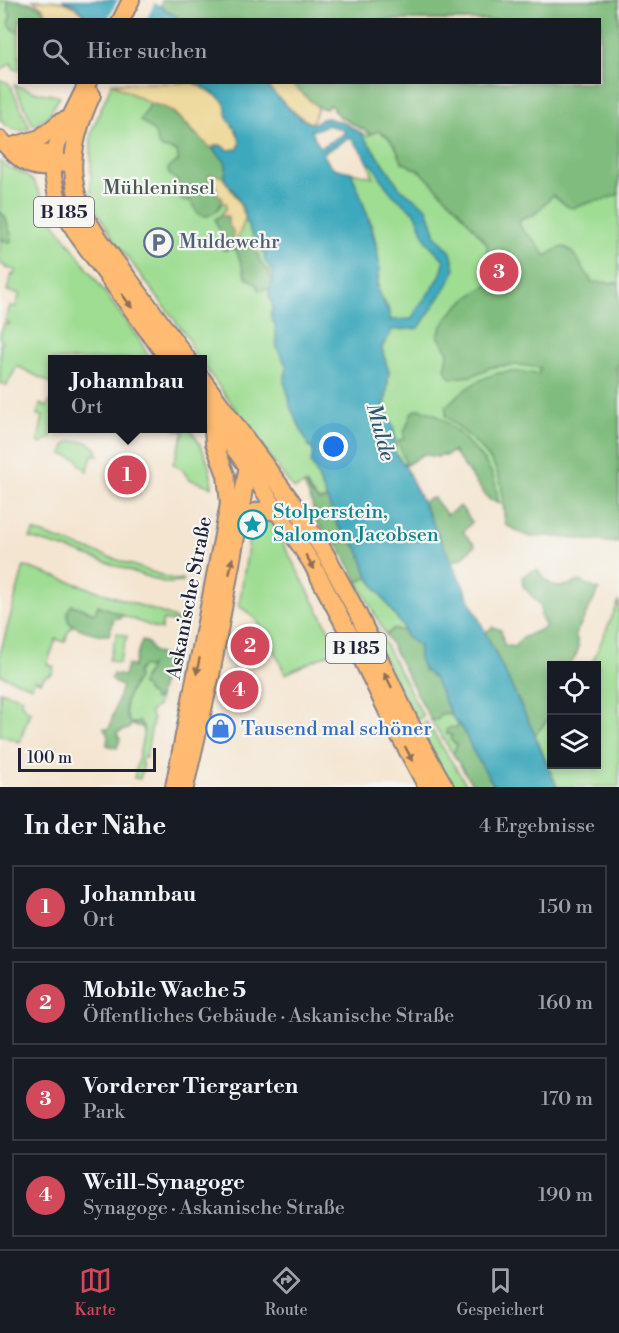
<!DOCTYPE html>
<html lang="de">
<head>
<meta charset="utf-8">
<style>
	:root { --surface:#171b24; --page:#20242c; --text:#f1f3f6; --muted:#9ea1a6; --line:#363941; --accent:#d1495b }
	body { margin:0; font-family:"Libre Bodoni",serif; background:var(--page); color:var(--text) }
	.controls { position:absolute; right:18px; bottom:18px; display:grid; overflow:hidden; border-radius:0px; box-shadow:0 3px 9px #0003 }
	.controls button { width:54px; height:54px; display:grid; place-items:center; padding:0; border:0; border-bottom:2px solid var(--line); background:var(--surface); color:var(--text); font:30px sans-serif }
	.scale { position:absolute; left:18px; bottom:15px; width:138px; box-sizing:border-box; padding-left:6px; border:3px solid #22223b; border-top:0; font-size:16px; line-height:21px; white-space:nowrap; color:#22223b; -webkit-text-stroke:4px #f6f6f2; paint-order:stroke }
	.you { position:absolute; left:334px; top:447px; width:21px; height:21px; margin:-15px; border:4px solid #fff; border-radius:50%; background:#1a73e8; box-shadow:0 0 0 9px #1a73e833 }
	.badge { display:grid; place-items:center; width:39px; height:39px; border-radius:50%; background:var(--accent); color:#fff; font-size:20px; font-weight:700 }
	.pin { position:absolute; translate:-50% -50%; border:3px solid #fff; box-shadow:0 2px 6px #0006 }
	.popup { position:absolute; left:48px; top:355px; width:159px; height:78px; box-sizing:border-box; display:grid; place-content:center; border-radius:0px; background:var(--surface); filter:drop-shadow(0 2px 4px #0005); font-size:20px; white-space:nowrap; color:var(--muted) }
	.popup b { font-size:22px; color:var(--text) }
	.popup::after { content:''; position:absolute; left:50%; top:100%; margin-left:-12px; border:12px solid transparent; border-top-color:var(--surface) }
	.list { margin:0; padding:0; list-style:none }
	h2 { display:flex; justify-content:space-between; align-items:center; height:78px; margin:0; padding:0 24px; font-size:26px }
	h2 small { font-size:20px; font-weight:400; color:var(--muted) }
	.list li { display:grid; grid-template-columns:39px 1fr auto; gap:18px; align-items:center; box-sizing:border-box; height:84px; margin:0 12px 12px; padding:0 12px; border:2px solid var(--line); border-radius:0px }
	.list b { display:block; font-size:22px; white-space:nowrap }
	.list p { margin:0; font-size:20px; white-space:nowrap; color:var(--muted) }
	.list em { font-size:20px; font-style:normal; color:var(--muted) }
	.icon { flex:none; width:33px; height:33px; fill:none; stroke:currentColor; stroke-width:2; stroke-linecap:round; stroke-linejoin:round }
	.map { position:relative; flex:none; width:619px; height:787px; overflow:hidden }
	.search { position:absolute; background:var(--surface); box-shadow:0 3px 9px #0003; left:18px; right:18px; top:18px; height:66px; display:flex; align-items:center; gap:15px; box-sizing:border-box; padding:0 21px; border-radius:0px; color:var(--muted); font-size:22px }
	.sheet { height:462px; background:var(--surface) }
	nav { display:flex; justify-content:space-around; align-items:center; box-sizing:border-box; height:84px; border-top:2px solid var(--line); background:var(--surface); font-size:16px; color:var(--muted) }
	nav a { display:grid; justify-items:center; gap:3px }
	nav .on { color:var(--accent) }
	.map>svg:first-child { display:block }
</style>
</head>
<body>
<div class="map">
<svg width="619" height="787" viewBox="0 0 619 787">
	<rect width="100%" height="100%" fill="#f6f6f2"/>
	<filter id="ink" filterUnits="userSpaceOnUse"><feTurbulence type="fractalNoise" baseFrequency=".0167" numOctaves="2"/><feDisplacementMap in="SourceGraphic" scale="12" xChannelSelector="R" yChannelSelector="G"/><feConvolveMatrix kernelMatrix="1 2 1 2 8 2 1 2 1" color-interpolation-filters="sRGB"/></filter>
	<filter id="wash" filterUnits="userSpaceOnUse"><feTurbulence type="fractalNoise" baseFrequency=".008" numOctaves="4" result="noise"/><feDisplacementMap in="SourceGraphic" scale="24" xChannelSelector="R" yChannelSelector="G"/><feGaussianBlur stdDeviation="1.35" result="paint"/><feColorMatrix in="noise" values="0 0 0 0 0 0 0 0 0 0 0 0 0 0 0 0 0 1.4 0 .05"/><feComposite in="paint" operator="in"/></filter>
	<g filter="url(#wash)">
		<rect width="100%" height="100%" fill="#f4e5d0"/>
		<!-- green -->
		<path fill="#9fdd93" stroke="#608067" stroke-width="1.5" d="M6 0 8 2V10L11 14C8 24 9 28 19 32V70L14 69 11 63 0 71V1Z
			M162 0H619V543L548 536 532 537 525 535 506 525 505 523 503 503 495 502 487 497 453 451 445 456 442 454 438 457 423 454 405 466 395 453V443L390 419 386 414 385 406 389 372 383 353 382 347 391 333 390 312 378 289 379 263 377 246 371 224 351 172 373 177 360 132 368 136 371 134 340 117 333 110 335 109 329 105 326 109 318 107 312 124 263 83 600 82V20H181L161 7Z
			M0 80 9 83 30 128C18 134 9 129 0 120Z
			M112 83 150 102 159 105 223 158 224 179 248 223 249 228 265 254 268 264 273 273 269 291V298L273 305 271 313 276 326 280 354 287 367 284 382 289 397 290 406 309 446 314 451C314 460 308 461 314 468L327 499 319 501C312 496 311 492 307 485L305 484 295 489 292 487 202 363V360L199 359 190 347 189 339 113 238 100 216 91 197V133Z
			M14 85 35 92 60 96 49 115 34 126Z
			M0 161 8 167 25 174 34 182 56 225 140 341 150 359 52 360V386L51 383 17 366 7 385 0 383V344H2L3 342 0 340V335L4 324 9 325V323L5 321 10 306 15 307 20 294 7 291 12 274 14 275 16 270 5 268 6 266 0 264Z
			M52 397V434L50 439 45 440 43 444 38 442 43 416 37 415 40 404 47 407Z
			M174 429H190C203 446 211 465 212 487L189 479 182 469 173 464 184 432Z
			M71 441 87 442 96 448 98 455 93 454 87 471 80 464 78 459 62 454 66 444Z
			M259 520H265L273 525 339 649 285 674C274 649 264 621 239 606L250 533 254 524Z
			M34 531 175 580 182 579 183 582 168 583 160 581 74 551 30 538Z
			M318 531 324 536 337 553 423 716 418 719 415 717Z
			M24 566 165 614 188 625 163 620 161 630 98 606 95 613 68 621 73 626 68 632 65 642 56 639 47 664 54 667 52 674 44 677 41 682 34 680 32 687 0 675V654Z
			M368 577 403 627 404 631 393 629 386 635 358 582Z
			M619 601V787H557L535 735 551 716 552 764H596V666L591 665Z
			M117 633 127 636 119 663 109 660Z
			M143 666H151L149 671 143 677 146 688 155 700 159 697 157 706 150 712 153 720 146 758 145 757 141 760 143 767 140 779 134 778 144 732 142 724 130 723C120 705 128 694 138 678L137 673 139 669Z
			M0 691 23 698 21 703 24 705V708L30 711 20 742 0 735Z
			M451 713 458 724 452 735 457 745 453 754 431 720 437 719 440 714Z
			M426 722 468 787H451L417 727Z"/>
		<!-- forest -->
		<path fill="#7fbc7d" stroke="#506f5c" stroke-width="1.5" d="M0 0C21 0 39 0 50 18L48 20H20L19 32 13 30 8 23 11 14 8 10V2L6 0Z
			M162 0H619V194L604 200 591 202 574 208 568 207 553 195 534 215 522 218 519 224 523 231 533 239 546 256C551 253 558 247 564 247 573 248 586 274 592 282L619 283V365L615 368 619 374V543L548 536 532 537 525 535 506 525 505 523C504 508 504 494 500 480 493 453 465 434 446 416V406C463 390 482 375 506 372 517 371 528 373 539 374L540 368 521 365 499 366 489 368 472 376 452 378 449 377 445 369C446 364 448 358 448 354 447 346 440 342 438 335 451 300 490 284 521 268L510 253C502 256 496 259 487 255V244L456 207 421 172 402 162 396 148 387 136 378 131 371 134 340 117 333 110 335 109 329 105 326 109C312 106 311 99 300 92 296 89 291 86 287 83L600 82V20H181L161 7Z
			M151 103 168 109 178 117 194 133 200 138 223 158 227 165 224 179 220 176 213 185 216 186 217 194 221 196 223 201 217 211 208 216H202L197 213 191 201H183C175 195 179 189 178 181L169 174 168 169 170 166 178 161C179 146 170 152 161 147 157 144 156 138 155 133 150 129 147 124 140 121Z
			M0 212C9 217 6 227 12 235L11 241 9 243 0 238Z
			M220 216H227L228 218V224L233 231 235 242 254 246 255 253 258 254 260 262 264 267 269 271 270 277 272 279V286L270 289 259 290 257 285 246 277 236 249 223 250 221 247C225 234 218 231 215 219Z
			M419 409C425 411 431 412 437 415 452 425 485 458 492 474 496 483 497 493 498 502L490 500 487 497 453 451 445 456 442 454 438 457 423 454 406 465 398 441 404 439V433L412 412Z
			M305 484 307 485 311 494 319 501 327 499 338 526 359 550 368 577 358 582 338 545 326 531 318 524 315 519 312 503 304 485Z
			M434 498 447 515 460 506 472 522 463 532 475 545 462 558 451 562 423 503 428 499Z
			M537 570C554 591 556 589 580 581L599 590 575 635C582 649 577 653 570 665L552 666 551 716 535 735 485 632 493 627 501 630 504 645 514 647 522 638 546 627 541 618V606L523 586 522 577 529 572Z
			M72 605 95 613 98 605 123 615 120 618H114L109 635C97 635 77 630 68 621V610Z
			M393 629 404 631 406 636 419 646V657L423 669 434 678 451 713 440 714 437 720H431L386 635Z
			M142 640 149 644C151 653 158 654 167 656L159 697 155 700 153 699 152 695 148 694 146 688 141 684C143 676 148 674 150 666L146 668 143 666 139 669 137 673 138 678C128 693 120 706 130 723L135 724 139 721 143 727 131 725 128 729 118 732 117 734 120 739 117 748 107 745 108 736 104 728 109 729 122 686 115 683 114 681 111 678 113 674 124 676 127 665 133 667Z
			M458 724 463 729 474 753 495 787H474L453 754 457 745 451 740 452 735 447 734 446 730 451 727 457 728Z"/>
		<!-- sand -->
		<path fill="#eeda9e" stroke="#887e6c" stroke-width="1.5" d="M33 0C59 0 71 0 88 19H50L43 8Z
			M113 83H194L218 96 225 103 227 107V118L236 130 240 139V147L238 149 228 150 220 145 214 146 213 149C196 138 186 119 168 109 162 106 156 105 150 103 137 97 124 90 113 83Z
			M273 83C277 83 284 81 288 83 299 87 308 101 318 107L312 124C295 115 282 102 269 88Z
			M211 174 220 176 224 179 236 197 245 216V220L236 242 233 240V231L228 224V218L227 216H220L226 208V203H222V198L217 194 216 186 209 185V176Z"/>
		<!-- water -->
		<path fill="#3ca9bc" stroke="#2f667c" stroke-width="1.5" fill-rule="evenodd" d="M62 0H146L161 7 181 19H88L76 6Z
			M194 83H263C279 96 293 118 314 124L322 119 327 118 344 123 360 132 387 168 399 187 426 207 429 213 436 236 451 252 455 268 453 275 445 289 421 325 418 328 414 329 391 330V333L382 347 383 353 389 372 385 406 386 414 393 426 395 437V453L405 466 535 735 557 787H495L474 753 463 729 452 717 434 678 423 669 419 657V646L406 636 403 627 368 577 359 550 338 526 314 468C307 460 314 460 314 451L309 447 290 406 289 397 284 382 287 367 277 348 275 327 276 325C274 324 271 319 271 317 270 313 272 311 273 308 273 301 268 296 270 289 271 284 274 280 273 275 273 265 262 265 265 254 259 248 249 230 246 221 244 215 247 218 244 212 240 200 232 188 224 179 230 162 224 160 213 149L216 145H220L228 150 238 149C244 137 233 128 228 119 224 112 228 107 223 101 215 93 204 88 194 83ZM327 125 342 129 345 133 320 148 311 130H315ZM349 138H351L365 156 368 163 373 165 385 185 393 195 416 214 427 242 444 260C443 284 420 298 412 319L390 320C389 306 382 302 378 290 375 280 381 272 379 262 373 231 364 201 351 172 332 168 332 170 323 153Z"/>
		<!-- pier -->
		<path fill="#f4e5d0" d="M118 0H152L155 2 146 20 108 19Z"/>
	</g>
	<g filter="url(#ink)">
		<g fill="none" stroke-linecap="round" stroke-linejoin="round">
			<defs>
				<path id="major" d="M121 20 131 0
					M88 82 57 145 53 163V177L57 196 65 214 79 237 169 360
					M92 95C80 121 70 150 74 179 78 217 107 249 128 278 148 305 168 332 188 360
					M0 139C11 150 25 169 44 167 51 166 46 165 53 163 54 163 62 163 63 163
					M9 147 40 138 60 122 69 119
					M13 148 47 154 53 163
					M202 379 292 502 325 553 358 614 417 737 445 787
					M202 405 248 467 311 562 356 647 398 733 427 787
					M239 520C252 512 263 507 279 513
					M174 787 229 504 226 475 214 443 212 419
					M185 787 211 675 239 520 248 464"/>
			</defs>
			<!-- major casing -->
			<use href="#major" stroke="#8b8486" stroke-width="20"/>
			<!-- major -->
			<use href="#major" stroke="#febb71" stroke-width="16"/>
		</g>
		<!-- one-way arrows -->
		<defs><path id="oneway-solid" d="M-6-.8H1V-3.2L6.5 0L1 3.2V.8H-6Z" transform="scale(1.5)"/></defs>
		<g fill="#906e56">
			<use href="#oneway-solid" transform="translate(127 301) rotate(54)"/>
			<use href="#oneway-solid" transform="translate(310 562) rotate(59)"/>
			<use href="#oneway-solid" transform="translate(231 566) rotate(-79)"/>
			<use href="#oneway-solid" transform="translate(198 666) rotate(101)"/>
			<use href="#oneway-solid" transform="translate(388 680) rotate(-116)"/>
			<use href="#oneway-solid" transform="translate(409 754) rotate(62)"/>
		</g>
	</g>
	<!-- icons -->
	<defs>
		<symbol id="parking-ring" viewBox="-11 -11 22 22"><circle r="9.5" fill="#f6f6f2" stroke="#5c6f8a" stroke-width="1.5"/><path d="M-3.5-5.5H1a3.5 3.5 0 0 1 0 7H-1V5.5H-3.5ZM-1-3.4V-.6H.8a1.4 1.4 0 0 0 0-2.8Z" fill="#5c6f8a"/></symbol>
		<symbol id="sight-ring" viewBox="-11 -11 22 22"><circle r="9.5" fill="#f6f6f2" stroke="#0f9aa8" stroke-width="1.5"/><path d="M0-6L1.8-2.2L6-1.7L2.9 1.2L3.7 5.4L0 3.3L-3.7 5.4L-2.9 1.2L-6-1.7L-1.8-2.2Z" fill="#0f9aa8"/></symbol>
		<symbol id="shop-ring" viewBox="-11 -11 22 22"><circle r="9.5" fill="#f6f6f2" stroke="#3f7fe0" stroke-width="1.5"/><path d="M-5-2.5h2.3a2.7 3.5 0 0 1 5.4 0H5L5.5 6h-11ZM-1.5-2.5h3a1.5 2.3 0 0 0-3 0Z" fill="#3f7fe0"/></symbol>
	</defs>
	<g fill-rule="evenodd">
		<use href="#parking-ring" x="142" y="226" width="33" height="33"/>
		<use href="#sight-ring" x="236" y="508" width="33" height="33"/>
		<use href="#shop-ring" x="204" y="712" width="33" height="33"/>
	</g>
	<g text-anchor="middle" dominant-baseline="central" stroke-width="4.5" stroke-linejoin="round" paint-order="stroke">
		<!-- shield labels -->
		<g fill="#f6f6f2" stroke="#626272" stroke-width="1.5">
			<rect x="34" y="197" width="60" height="30" rx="4.5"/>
			<rect x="326" y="633" width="60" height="30" rx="4.5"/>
		</g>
		<g font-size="18" font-weight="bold" fill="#22223b">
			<text x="64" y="212">B 185</text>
			<text x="356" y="648">B 185</text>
		</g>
		<!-- park labels -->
		<g font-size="20" fill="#485a55" stroke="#f6f6f2">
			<text x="159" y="188">Mühleninsel</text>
		</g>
		<!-- service labels -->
		<g font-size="20" fill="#4e5e75" stroke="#f6f6f2" text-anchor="start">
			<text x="179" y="242">Muldewehr</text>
		</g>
		<!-- culture labels -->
		<g font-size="20" fill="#0d838f" stroke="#f6f6f2" text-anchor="start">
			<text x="273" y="512">Stolperstein,<tspan x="273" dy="23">Salomon Jacobsen</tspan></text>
		</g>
		<!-- street labels -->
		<g font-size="20" fill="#22223b" stroke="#f6f6f2">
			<text transform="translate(190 598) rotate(-79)">Askanische Straße</text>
		</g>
		<!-- shop labels -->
		<g font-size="20" fill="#366cbe" stroke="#f6f6f2" text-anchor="start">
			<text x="241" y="729">Tausend mal schöner</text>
		</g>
		<!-- water labels -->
		<g font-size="21" font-style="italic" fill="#2c586f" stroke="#f6f6f2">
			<text transform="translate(380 432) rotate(75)">Mulde</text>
		</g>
	</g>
</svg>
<div class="controls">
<button><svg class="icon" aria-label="locate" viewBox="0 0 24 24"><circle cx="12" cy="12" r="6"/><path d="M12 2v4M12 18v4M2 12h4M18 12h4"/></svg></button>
<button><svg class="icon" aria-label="layers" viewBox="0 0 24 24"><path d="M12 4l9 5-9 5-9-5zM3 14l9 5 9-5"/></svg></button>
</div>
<div class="scale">100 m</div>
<div class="you"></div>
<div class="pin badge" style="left:127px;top:475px">1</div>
<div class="popup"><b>Johannbau</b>Ort</div>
<div class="pin badge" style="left:250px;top:646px">2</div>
<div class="pin badge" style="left:499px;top:272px">3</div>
<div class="pin badge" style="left:239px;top:690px">4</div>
<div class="search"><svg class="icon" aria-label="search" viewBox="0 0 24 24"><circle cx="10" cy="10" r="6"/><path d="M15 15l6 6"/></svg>Hier suchen</div>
</div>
<section class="sheet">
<h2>In der Nähe<small>4 Ergebnisse</small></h2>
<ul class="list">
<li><span class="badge">1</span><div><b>Johannbau</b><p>Ort</p></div><em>150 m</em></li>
<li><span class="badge">2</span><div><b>Mobile Wache 5</b><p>Öffentliches Gebäude · Askanische Straße</p></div><em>160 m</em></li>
<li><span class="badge">3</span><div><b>Vorderer Tiergarten</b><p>Park</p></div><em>170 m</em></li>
<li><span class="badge">4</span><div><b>Weill-Synagoge</b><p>Synagoge · Askanische Straße</p></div><em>190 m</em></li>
</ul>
</section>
<nav>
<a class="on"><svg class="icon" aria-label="map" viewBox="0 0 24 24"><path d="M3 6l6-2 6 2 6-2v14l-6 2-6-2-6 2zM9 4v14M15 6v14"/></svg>Karte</a>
<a><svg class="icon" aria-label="directions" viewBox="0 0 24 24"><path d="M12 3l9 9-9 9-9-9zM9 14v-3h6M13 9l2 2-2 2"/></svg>Route</a>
<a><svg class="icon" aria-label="saved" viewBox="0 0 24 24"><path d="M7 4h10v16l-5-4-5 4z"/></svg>Gespeichert</a>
</nav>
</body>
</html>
